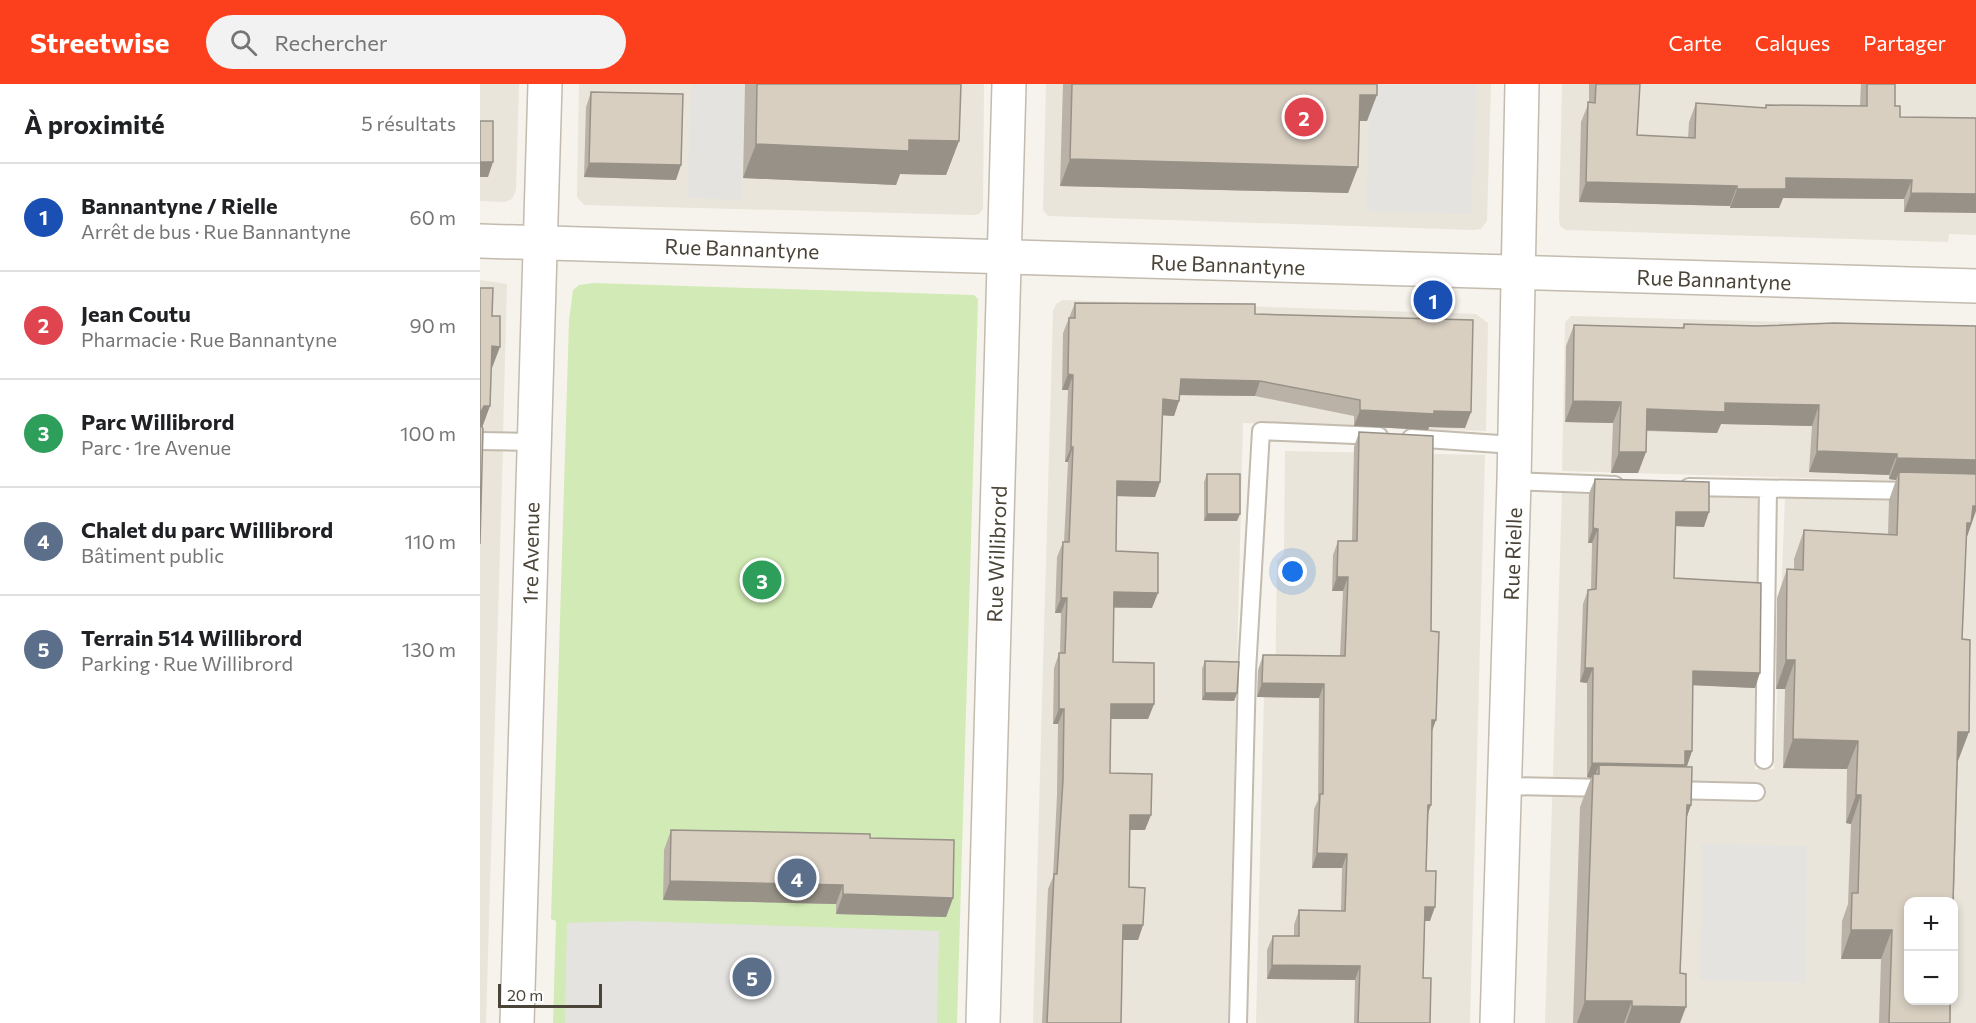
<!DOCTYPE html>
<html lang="fr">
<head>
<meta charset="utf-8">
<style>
	:root { --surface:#fff; --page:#f2f2f2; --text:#202124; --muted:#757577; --line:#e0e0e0; --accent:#fc3f1d }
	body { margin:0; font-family:Commissioner,sans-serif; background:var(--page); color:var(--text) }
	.controls { position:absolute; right:18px; bottom:18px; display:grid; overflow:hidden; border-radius:12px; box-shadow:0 3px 9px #0003 }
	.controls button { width:54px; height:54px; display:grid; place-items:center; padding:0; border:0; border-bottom:2px solid var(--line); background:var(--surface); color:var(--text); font:30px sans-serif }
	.scale { position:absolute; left:18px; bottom:15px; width:104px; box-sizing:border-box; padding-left:6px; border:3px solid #4b4439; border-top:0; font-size:16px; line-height:21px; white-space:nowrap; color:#4b4439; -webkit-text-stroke:4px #fff; paint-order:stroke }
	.you { position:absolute; left:813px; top:488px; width:21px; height:21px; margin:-15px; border:4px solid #fff; border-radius:50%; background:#1a73e8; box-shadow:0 0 0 9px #1a73e833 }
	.badge { display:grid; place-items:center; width:39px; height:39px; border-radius:50%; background:var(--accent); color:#fff; font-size:20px; font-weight:700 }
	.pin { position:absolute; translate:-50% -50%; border:3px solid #fff; box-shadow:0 2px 6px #0006 }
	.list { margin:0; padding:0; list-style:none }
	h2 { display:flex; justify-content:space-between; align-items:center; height:78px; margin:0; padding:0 24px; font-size:26px }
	h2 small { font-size:20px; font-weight:400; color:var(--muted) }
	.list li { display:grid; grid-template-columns:39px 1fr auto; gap:18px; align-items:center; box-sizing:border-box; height:108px; padding:0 24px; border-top:2px solid var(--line) }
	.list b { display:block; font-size:22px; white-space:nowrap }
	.list p { margin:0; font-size:20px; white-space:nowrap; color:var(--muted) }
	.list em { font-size:20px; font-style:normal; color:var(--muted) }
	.icon { flex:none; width:33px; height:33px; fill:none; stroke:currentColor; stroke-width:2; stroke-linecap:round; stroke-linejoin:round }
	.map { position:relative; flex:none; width:1496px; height:939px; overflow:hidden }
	header { display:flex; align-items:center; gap:36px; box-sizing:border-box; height:84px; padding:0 30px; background:var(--accent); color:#fff }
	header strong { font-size:28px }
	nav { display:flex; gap:33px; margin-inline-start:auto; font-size:21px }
	.search { width:420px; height:54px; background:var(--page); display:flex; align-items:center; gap:15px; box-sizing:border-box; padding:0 21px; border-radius:33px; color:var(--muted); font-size:22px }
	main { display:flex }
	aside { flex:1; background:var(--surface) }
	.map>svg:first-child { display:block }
</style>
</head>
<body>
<header>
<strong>Streetwise</strong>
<div class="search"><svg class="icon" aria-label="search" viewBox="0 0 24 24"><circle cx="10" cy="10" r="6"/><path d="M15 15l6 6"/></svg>Rechercher</div>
<nav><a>Carte</a><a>Calques</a><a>Partager</a></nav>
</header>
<main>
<aside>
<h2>À proximité<small>5 résultats</small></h2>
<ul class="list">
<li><span class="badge" style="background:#1a4fb4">1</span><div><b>Bannantyne / Rielle</b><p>Arrêt de bus · Rue Bannantyne</p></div><em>60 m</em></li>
<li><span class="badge" style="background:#e0444e">2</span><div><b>Jean Coutu</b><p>Pharmacie · Rue Bannantyne</p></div><em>90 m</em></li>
<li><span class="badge" style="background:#2e9e5b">3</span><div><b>Parc Willibrord</b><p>Parc · 1re Avenue</p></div><em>100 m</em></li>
<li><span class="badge" style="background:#5c6f8a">4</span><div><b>Chalet du parc Willibrord</b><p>Bâtiment public</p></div><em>110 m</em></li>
<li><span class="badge" style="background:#5c6f8a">5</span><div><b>Terrain 514 Willibrord</b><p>Parking · Rue Willibrord</p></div><em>130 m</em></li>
</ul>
</aside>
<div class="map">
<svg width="1496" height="939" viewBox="0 0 1496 939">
	<rect width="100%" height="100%" fill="#f6f3ec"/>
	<!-- residential -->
	<path fill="#eae5da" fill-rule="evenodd" d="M0 0H39L36 106 32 115 25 118 0 117Z
		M99 0H504L503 125 499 130 493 131 104 121 97 113Z
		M566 0H1011L1007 137 1001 145 993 146 568 132 563 126Z
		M1082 0H1496V151L1469 150 1468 158 1086 146 1080 142 1079 136Z
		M0 196 27 200 23 350 0 349Z
		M583 216 996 230 1008 239 1006 347 763 339 748 939H553L573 227 576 220Z
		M1091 232 1496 243V399L1082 387 1085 238Z
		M0 363 23 364 6 939H0Z
		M805 367 1005 371 990 939H776L784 610 795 609 797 477 804 470Z
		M1082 409 1283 412 1275 685H1294L1305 414 1496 419V939H1065ZM1428 818H1474V916H1428Z"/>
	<!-- green -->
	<path fill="#d2eab5" d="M113 199 494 211 498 215 477 939H73L76 837 71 835 89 237 93 206 99 201Z"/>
	<!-- parking -->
	<path fill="#e5e3e0" d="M211 0H265L261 116 207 114Z
		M890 0H997L991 130 886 127Z
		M1222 760 1327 762 1326 899 1220 896Z
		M152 837 459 847 457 939H85L87 839Z"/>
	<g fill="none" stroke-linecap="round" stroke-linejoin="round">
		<defs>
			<path id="service" d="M931 354 1034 361
				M0 357 53 358
				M1034 397 1135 401
				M1209 403 1432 407
				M1284 676 1288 405
				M1025 702 1129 704
				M1190 706 1276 708
				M758 939 767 587 781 347 899 352"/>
			<path id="minor" d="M37 939 65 0
				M503 939 529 0
				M1017 939 1034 397 1042 0"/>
			<path id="tertiary" d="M0 157 1496 202"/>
		</defs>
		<!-- service casing -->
		<use href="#service" stroke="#c2bbae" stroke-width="20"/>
		<!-- minor casing -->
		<use href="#minor" stroke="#c2bbae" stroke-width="36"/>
		<!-- tertiary casing -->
		<use href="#tertiary" stroke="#c2bbae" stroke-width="36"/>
		<!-- service -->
		<use href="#service" stroke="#fff" stroke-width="16"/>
		<!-- minor -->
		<use href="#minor" stroke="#fff" stroke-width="33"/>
		<!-- tertiary -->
		<use href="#tertiary" stroke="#fff" stroke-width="33"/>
	</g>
	<!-- wall -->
	<path fill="#bab2a6" d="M265 0H481L479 57 466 91 420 90 416 101 263 94Z
		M583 0H897L887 37H879L878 83 868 109 580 102Z
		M1109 0H1160L1157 51 1208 54 1209 38 1216 19 1285 24 1286 21 1380 22 1381 0H1415V22L1420 33 1496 34 1424 128V115L1303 114 1299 124H1250V122L1099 118 1101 38 1109 18Z
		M111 8 196 96 104 93 106 23Z
		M595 219 775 230 991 328 985 344 949 343 948 346 874 342V332L775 312 700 311 699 317 694 332 682 331 680 398 675 413 637 412 636 467 672 524H633V578L674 620 668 635H630V689L665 746H650L649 803 663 841 658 856H643L641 939H562L568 805 573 793 577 711 578 640H573L574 584 579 569H580L581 529H575L577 473 583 458H584L588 378H585L588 306H582L583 249Z
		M1354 239 1488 450 1486 453 1478 677 1470 939H1399L1401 875H1361L1362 837 1368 820 1371 740 1366 739 1367 685 1303 684 1305 605H1296L1297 514 1307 485 1314 486V475L1324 446 1408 450 1409 416 1416 396 1409 395V391L1329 388 1332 342 1241 340 1237 349 1166 347V368L1158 389H1131L1133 339 1085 338 1086 262 1094 241 1202 244 1204 240 1278 242Z
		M879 348 951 547 952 647 946 787 950 837H945L943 894 950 939H874L875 896 787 895V866L793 852H814V841L819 826 861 827 862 784H832L834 725 838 716 839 614 777 613 778 586 783 571 860 572 863 507H852L853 471 858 457H872L874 363Z
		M727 390 757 437H724V398Z
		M1115 395 1224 443 1196 442 1194 494 1275 604 1213 601 1212 667 1207 682H1205V683L1211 721 1206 735 1200 889V939H1093L1100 723 1111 694 1107 693V599L1100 598 1103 520 1108 506H1111L1112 459H1108L1109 409Z
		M725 577 757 609 754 617 722 616V585Z
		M191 746 390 754 473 814 466 833 356 830V820L183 816 184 766Z"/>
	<!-- shaded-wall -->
	<path fill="#979187" d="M880 11H897L887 37H871Z
		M429 56 479 57 466 91 420 90 416 101 263 94 276 60Z
		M590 75 878 83 868 109 580 102Z
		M0 78H13L8 93H0Z
		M109 79 201 81 196 96 104 93Z
		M1306 94 1432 96 1424 115 1303 114 1299 124H1250L1257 105Z
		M1106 98 1257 102 1250 122 1099 118Z
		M1431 109 1496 110V129L1424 128Z
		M12 262 20 263 12 284H4Z
		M588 290 593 291 588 306H582Z
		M701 295 780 297 775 312 695 311Z
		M683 315 699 317 694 332 677 331Z
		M1093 317 1141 318 1133 339 1085 338Z
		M1245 319 1339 321 1332 342 1241 340 1237 349 1159 346 1167 325Z
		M4 322H10L2 344H0V330Z
		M880 326 954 327 991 328 985 344 949 343 948 346 874 342Z
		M591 363H593L588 378H585Z
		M1337 367 1417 370 1409 391 1329 388Z
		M1139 368H1166L1158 389H1131Z
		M1417 374 1496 376V394L1419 388 1416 396 1409 395Z
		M637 397 680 398 675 413 632 412Z
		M1493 422H1496V427L1488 450 1481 467H1476Z
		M1196 428H1229L1224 443 1191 442Z
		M727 430H760L757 437H724Z
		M1113 444 1118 445 1112 459H1108Z
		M857 493H868L863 507H852Z
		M634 508 678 509 672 524 628 523Z
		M581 514H587L581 529H575Z
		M1306 576H1315L1305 605H1296Z
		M1105 584H1113L1107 599 1100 598Z
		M1213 587 1280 589 1275 604 1208 601Z
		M782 599 844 600 839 614 777 613Z
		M725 609H757L754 617 722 616Z
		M631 620H674L668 635H625Z
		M579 625H584L578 640H573Z
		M952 636H956L951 650Z
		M1478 648H1489L1478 677H1468Z
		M1313 655 1378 657 1367 685 1303 684Z
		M1205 667H1212L1207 682H1205L1200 696 1119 690V681L1114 694 1113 690 1111 694 1107 693 1112 679Z
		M1376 711H1381L1371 740 1366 739Z
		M948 721H951L946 735Z
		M1207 721H1211L1199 755Z
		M650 731H671L665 746H644Z
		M837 769 867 770 862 784H832Z
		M190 797 363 801 356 820 183 816Z
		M363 810 473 814 466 833 356 830Z
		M945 823H955L950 837H940Z
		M643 841H663L658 856H638Z
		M1371 846H1412L1401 875H1361Z
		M792 881 880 882 875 896 787 895Z
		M1105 917H1152L1144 939H1097Z
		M1152 922 1206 923 1200 939H1146Z"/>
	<!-- building -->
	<path fill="#d8cfc1" stroke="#979187" stroke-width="1.5" d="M277 0H481L479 57 429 56V67L276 60Z
		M592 0H897V11H880L878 83 590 75Z
		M1116 0H1160L1157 51 1215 54 1216 19 1286 24V21L1387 22V0H1415V22H1420V33L1496 34V110L1431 109 1432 96 1306 94V105H1257V102L1106 98 1108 18 1115 19Z
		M111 8 203 10 201 81 109 79Z
		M0 37H13V78H0Z
		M0 204H13L12 232H20V263L12 262 10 322H4L0 330Z
		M595 219 775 220V230L993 236 991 328 954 327V330L880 326V316L780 297 701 295 699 317 683 315 680 398 637 397 636 467 678 469V509L634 508 633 578 674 579V620H631L630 689 672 690 671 731H650L649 803 665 804 663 841H643L641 939H567L574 790H577L583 696 584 625H579V569H585L587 514H581L583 458H589L593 363H591L593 291 588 290 589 234H595Z
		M1354 239 1496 242V376L1417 374V370L1337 367 1339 321 1245 319V328L1167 325 1166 368H1139L1141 318 1093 317 1094 241 1204 244V240L1278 242Z
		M0 339 3 345 0 460Z
		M879 348 953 352 951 547 959 548 956 636H952L951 721H948L946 787H956L955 823H945L943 894H951L950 939H878L880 882 792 881 793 852H819V826L865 827 867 770 837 769 840 710H843L844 600 782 599 783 571 865 572 868 493H857L858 457H877Z
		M1419 388 1496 390V422H1493L1491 439H1487L1482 555 1490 556 1489 648H1478L1473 818H1428V916H1470V939H1409L1412 846H1371L1372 809H1378L1381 711H1376L1378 657 1313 655 1315 576H1306L1307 485 1323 486 1324 446 1417 451Z
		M727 390H760V430H727Z
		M1115 395 1229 398V428H1196L1194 494 1281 499 1280 589 1213 587 1212 667H1205V681L1112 679 1113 584H1105L1108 506 1116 505 1118 445 1113 444Z
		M725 577 759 578 757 609H725Z
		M1119 681 1212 683 1211 721H1207L1200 889 1206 890V923L1152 922V917H1105L1113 690H1119Z
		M191 746 390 750V754L474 756 473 814 363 810V801L190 797Z"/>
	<g text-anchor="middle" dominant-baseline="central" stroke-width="5" stroke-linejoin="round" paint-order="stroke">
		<!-- street labels -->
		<g font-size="21" fill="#4b4439" stroke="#fff">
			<text transform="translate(262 164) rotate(2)">Rue Bannantyne</text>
			<text transform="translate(748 180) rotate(2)">Rue Bannantyne</text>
			<text transform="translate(1234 195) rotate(2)">Rue Bannantyne</text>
			<text transform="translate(50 469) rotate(-89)">1re Avenue</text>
			<text transform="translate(516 470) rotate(-88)">Rue Willibrord</text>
			<text transform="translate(1032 470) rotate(-88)">Rue Rielle</text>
		</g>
	</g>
</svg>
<div class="controls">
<button>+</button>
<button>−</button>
</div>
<div class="scale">20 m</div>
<div class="you"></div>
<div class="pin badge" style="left:953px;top:216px;background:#1a4fb4">1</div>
<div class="pin badge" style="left:824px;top:33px;background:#e0444e">2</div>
<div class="pin badge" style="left:282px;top:496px;background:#2e9e5b">3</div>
<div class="pin badge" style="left:317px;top:794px;background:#5c6f8a">4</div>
<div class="pin badge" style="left:272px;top:893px;background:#5c6f8a">5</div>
</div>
</main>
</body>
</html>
